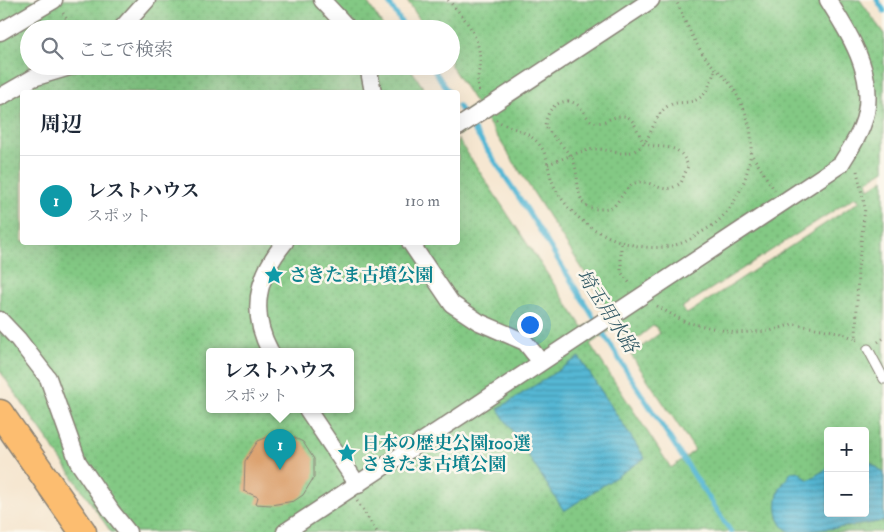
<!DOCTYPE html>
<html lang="ja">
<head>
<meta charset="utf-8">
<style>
	:root { --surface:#fff; --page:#f2f2f3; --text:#1f2937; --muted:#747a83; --line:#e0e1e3; --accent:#c8321e }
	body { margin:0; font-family:"IM FELL Double Pica","Noto Serif JP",serif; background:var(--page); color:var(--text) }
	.controls { position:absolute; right:15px; bottom:15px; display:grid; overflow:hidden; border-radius:5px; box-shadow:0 5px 20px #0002 }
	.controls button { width:45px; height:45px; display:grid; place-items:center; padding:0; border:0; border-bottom:1px solid var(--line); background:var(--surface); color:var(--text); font:25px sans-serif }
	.you { position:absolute; left:529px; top:324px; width:18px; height:18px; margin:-12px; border:4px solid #fff; border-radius:50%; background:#1a73e8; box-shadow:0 0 0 8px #1a73e833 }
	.badge { display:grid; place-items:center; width:32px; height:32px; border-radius:50%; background:var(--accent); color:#fff; font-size:16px; font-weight:700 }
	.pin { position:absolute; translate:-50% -41px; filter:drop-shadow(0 1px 2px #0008) }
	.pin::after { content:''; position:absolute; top:26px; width:18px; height:15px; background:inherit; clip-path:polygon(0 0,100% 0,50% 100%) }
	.popup { position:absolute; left:206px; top:348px; width:148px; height:65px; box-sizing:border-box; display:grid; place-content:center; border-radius:5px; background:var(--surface); filter:drop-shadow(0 1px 4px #0005); font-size:16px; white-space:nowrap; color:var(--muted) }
	.popup b { font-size:19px; color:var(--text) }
	.popup::after { content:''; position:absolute; left:50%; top:100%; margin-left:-10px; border:10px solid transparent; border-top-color:var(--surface) }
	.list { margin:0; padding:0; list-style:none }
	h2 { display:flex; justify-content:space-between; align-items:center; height:65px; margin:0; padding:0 20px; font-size:21px }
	h2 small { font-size:16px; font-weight:400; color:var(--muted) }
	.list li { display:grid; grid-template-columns:32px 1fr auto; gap:15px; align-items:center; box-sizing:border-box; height:90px; padding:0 20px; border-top:1px solid var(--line) }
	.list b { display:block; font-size:19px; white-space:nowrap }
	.list p { margin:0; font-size:16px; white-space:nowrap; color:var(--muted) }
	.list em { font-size:16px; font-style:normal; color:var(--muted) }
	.icon { flex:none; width:28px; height:28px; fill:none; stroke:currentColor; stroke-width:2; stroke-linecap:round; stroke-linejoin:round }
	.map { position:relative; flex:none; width:884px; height:532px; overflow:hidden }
	.search { position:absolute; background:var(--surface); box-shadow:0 5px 20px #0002; left:20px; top:20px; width:440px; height:55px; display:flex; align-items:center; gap:12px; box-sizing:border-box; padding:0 18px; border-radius:28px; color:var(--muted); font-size:19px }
	.panel { position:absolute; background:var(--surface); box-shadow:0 5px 20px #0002; left:20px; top:90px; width:440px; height:155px; border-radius:5px }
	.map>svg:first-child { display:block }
</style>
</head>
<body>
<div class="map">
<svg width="884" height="532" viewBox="0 0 884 532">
	<defs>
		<pattern id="grass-dots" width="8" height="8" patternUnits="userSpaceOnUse" patternTransform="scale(1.25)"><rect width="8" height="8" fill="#83c984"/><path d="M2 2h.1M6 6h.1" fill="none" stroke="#71ac71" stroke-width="1.8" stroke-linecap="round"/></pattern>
		<pattern id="water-rules" width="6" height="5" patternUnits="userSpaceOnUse" patternTransform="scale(1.25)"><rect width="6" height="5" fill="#55b7d4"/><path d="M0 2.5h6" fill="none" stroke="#4694ab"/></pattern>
	</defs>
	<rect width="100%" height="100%" fill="#fbf7ec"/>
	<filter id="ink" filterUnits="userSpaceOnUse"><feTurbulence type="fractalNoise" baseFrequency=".02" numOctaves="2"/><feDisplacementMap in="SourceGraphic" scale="10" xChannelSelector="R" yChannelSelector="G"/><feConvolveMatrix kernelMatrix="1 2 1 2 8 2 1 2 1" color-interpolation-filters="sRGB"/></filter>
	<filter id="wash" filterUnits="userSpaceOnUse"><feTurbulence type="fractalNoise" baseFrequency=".0096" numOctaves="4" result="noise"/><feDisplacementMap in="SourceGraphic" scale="20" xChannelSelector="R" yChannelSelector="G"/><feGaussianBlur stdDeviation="1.12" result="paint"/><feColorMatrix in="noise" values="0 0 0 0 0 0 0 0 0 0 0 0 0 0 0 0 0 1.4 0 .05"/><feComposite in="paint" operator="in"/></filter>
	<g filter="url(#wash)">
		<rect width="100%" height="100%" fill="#f6e7d1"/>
		<!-- grass -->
		<path fill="url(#grass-dots)" stroke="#507250" fill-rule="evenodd" d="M2 0H366L385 29H29V66H409L426 92H22V242H458V139L583 328 609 310 486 119 458 136V116L476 104 451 66V29H426L407 0H860L884 34V170L867 181 869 189 884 179V532H111L0 371V2ZM855 197 860 201 687 314 681 308ZM618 325 630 344 654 325 660 333 631 355 695 450 671 468 590 344ZM210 351H350V409H210ZM828 431H865V513H828Z"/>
		<!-- water -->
		<path fill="url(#water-rules)" stroke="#386a78" d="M579 357 645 458 564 511 498 409Z
			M865 458 884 473V521C863 525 809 532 791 532 776 526 774 505 779 491 781 485 788 478 791 472L798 471 808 480 828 468V513H865Z"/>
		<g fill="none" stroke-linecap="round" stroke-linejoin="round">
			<!-- stream -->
			<path stroke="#55b7d4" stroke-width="5" d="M387 0 406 29
				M877 0 884 11
				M431 66 449 92
				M458 106 528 211 629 375 731 532"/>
		</g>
		<g id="blocks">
			<!-- building -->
			<path fill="#dca270" d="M278 433 295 438 303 442 314 459V477L303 495 294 501 271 505 256 504 258 497 244 491 245 461 258 441Z"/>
		</g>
	</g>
	<g filter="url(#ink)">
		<use href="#blocks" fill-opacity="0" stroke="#898276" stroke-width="1"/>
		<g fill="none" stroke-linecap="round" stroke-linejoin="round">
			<defs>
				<path id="lane" d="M868 349 884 379"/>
				<path id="street" d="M322 0 349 29
					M121 29 147 0
					M0 32 54 0
					M368 66 373 92
					M0 97 33 78 73 66
					M458 127 651 0
					M410 242 452 304 479 322 525 342 541 362
					M0 320 18 339 48 378 78 462 112 512 128 532
					M270 351C249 311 257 276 285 242
					M307 409 358 485
					M285 532 841 164C848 152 857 140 862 126 880 81 851 37 828 0"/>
				<path id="primary" d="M0 413 83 532"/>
			</defs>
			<!-- lane casing -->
			<use href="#lane" stroke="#898276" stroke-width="11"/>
			<!-- street casing -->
			<use href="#street" stroke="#898276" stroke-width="19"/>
			<!-- primary casing -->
			<use href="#primary" stroke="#898276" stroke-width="29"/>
			<!-- path -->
			<path stroke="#898276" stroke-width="3" stroke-dasharray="1 4" stroke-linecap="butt" d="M448 0C464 17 478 33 480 58 481 69 474 84 480 93
				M63 13 73 29
				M568 101C585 104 583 118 594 122 603 125 612 116 621 116 636 115 637 135 645 144 664 150 679 141 688 166L681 183C678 185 674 187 671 188 655 192 647 174 630 186 624 191 619 201 613 207 567 218 584 180 572 158 564 146 552 137 545 125 548 110 553 103 568 101Z
				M496 120C510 129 527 130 538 143 548 154 547 165 551 178 557 198 577 219 594 229 624 247 663 256 694 237 701 232 710 228 717 222 739 202 753 168 751 137 751 122 742 105 735 91 728 78 714 69 705 57 693 40 684 19 676 0
				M750 152 775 191
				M548 164C561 160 583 149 595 149 612 149 623 159 639 148 653 138 653 113 670 105 675 102 683 103 689 102 708 99 709 83 716 69
				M857 171 865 208 858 269 856 339 859 341
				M621 244V272L631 285
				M657 306 685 322 735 333 770 331 793 324 838 332 856 339
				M878 342 884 338
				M357 501 377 532"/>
			<!-- lane -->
			<use href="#lane" stroke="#fff" stroke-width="9"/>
			<!-- street -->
			<use href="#street" stroke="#fff" stroke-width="16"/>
			<!-- primary -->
			<use href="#primary" stroke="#fcbd6f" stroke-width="26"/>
		</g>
	</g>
	<!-- icons -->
	<defs>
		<symbol id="sight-bare" viewBox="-9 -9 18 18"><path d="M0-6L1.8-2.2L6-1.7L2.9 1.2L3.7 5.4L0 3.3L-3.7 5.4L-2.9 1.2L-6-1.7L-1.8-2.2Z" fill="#0f9aa8" stroke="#fbf7ec" stroke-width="2.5" paint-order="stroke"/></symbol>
	</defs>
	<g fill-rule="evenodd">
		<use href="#sight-bare" x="260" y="261" width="28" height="28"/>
		<use href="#sight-bare" x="333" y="439" width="28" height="28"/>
	</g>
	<g text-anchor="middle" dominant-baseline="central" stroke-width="5" stroke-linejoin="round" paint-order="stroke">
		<!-- culture labels -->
		<g font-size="18" font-weight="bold" fill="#0d838f" stroke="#fbf7ec" text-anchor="start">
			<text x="289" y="275">さきたま古墳公園</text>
			<text x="362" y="443">日本の歴史公園100選<tspan x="362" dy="21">さきたま古墳公園</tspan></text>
		</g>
		<!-- water labels -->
		<g font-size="19" font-style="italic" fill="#335a66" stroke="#fbf7ec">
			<text transform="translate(607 311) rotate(57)">埼玉用水路</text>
		</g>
	</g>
</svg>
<div class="controls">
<button>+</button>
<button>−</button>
</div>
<div class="you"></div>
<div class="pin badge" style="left:280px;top:470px;background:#0f9aa8">1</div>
<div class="popup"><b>レストハウス</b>スポット</div>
<div class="search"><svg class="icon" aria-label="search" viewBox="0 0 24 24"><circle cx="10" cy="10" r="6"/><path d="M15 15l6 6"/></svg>ここで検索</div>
<section class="panel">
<h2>周辺<small></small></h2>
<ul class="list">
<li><span class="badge" style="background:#0f9aa8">1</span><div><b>レストハウス</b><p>スポット</p></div><em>110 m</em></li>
</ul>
</section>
</div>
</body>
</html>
